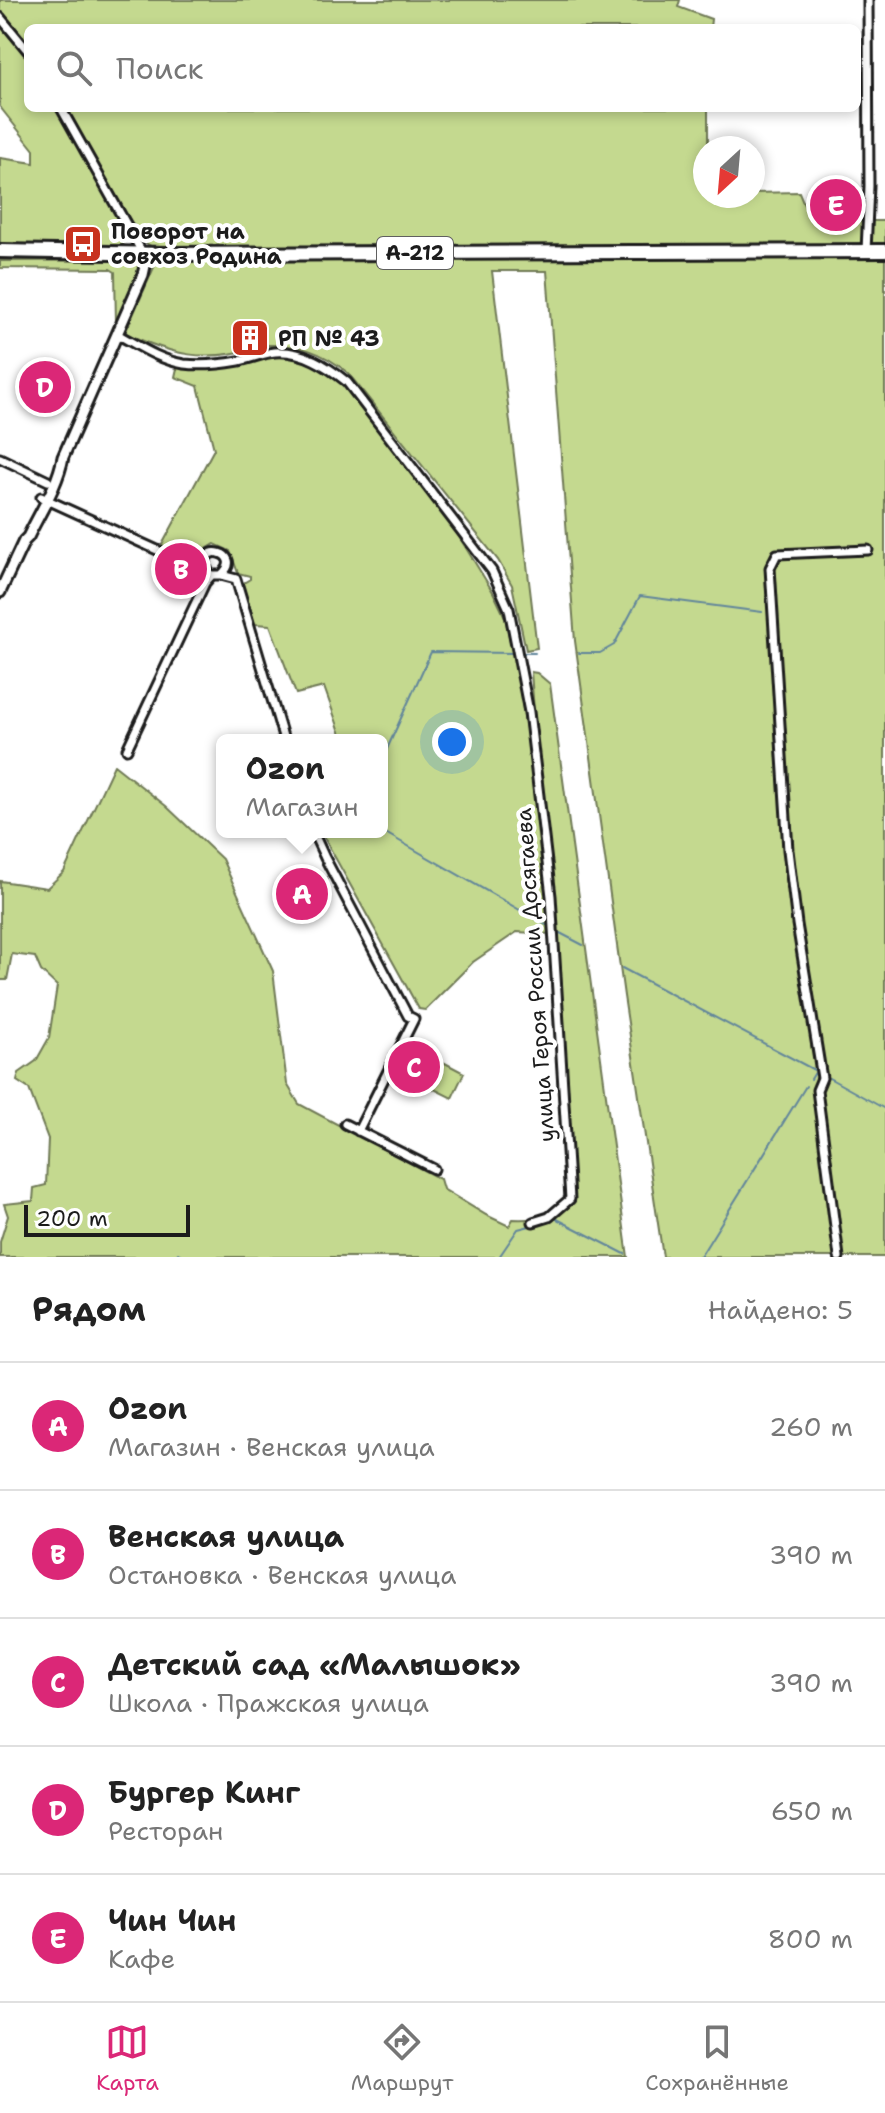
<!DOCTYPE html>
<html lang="ru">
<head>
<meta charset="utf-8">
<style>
	:root { --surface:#fff; --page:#f2f2f2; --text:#222; --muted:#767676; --line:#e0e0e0; --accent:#db2777 }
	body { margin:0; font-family:"Shantell Sans",sans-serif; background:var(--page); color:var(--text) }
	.compass { position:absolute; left:693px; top:136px; width:72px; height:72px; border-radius:50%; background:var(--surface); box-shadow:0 4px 12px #0003; rotate:206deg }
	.scale { position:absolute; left:24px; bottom:20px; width:166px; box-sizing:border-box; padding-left:8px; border:4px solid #1c1c1c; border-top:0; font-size:22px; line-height:28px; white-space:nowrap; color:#1c1c1c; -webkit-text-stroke:6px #fff; paint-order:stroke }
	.you { position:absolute; left:452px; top:742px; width:28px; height:28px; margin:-20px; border:6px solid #fff; border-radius:50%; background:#1a73e8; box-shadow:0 0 0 12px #1a73e833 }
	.badge { display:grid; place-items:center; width:52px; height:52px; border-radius:50%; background:var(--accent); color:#fff; font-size:26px; font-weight:700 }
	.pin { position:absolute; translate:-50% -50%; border:4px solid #fff; box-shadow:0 2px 8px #0006 }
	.popup { position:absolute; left:216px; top:734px; width:172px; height:104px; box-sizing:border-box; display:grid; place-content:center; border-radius:12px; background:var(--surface); filter:drop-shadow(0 2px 6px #0005); font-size:26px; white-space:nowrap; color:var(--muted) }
	.popup b { font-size:30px; color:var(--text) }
	.popup::after { content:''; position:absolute; left:50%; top:100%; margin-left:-16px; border:16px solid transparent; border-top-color:var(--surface) }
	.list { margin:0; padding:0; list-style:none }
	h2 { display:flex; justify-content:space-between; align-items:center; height:104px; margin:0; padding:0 32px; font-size:34px }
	h2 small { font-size:26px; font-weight:400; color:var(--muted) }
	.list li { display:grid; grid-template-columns:52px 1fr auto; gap:24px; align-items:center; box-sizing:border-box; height:128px; padding:0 32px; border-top:2px solid var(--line) }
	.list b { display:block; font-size:30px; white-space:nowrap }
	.list p { margin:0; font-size:26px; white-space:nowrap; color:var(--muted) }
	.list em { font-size:26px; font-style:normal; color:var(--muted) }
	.icon { flex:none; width:44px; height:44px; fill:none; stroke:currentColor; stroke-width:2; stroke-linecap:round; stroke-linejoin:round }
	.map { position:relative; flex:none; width:885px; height:1257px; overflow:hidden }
	.search { position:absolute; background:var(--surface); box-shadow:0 4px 12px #0003; left:24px; right:24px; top:24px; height:88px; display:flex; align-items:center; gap:20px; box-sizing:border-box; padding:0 28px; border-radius:12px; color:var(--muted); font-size:30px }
	.sheet { height:744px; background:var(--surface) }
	nav { display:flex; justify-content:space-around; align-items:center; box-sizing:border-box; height:112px; border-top:2px solid var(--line); background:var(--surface); font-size:22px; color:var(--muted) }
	nav a { display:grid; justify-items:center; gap:4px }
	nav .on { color:var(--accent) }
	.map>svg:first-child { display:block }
</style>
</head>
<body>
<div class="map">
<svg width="885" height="1257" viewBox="0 0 885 1257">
	<rect width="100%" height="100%" fill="#fff"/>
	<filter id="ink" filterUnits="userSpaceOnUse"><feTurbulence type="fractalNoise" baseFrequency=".0125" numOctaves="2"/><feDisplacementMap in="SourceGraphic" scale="16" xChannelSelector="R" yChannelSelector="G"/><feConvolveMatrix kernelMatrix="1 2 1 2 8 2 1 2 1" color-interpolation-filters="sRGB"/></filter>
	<g filter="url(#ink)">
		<!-- green -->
		<path fill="#c4d98f" stroke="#707a56" stroke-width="2" d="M0 0H680L678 7 711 19 710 28H28V45L0 13Z
			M0 24 28 57V108H57L84 158 126 229V240L122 245H93L92 239H75V245L0 244V158L34 163V150L0 107Z
			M66 108H708V148H705V196H753V193L799 192 811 221H885V246L703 244 154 248 143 241 139 234 108 185Z
			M885 255V1257H663L624 996 575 641 547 271H492L537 648 526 650 512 585 498 560 348 373C322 351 299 344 265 345L262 333H239V343H256V348C204 363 173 355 125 333L155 265 163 259Z
			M132 260 141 265 143 271 132 296 116 323 115 272 110 269 0 268V261Z
			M274 355 309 361 340 378 404 459 453 527 493 592 505 617 519 684 531 761 550 934 517 932 473 962 425 1010 419 1009 321 832H382V740H343L324 687 296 694 270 625 255 624 242 584 250 579V576L238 573 230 551 215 544C204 550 190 561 178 556 172 554 167 548 162 545L214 449 198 386 175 377 178 364Z
			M531 672 537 673 550 684 628 1257H0V1242L8 1216 4 1204 33 1201 34 1188 46 1185 48 1139 29 1089 17 1081 19 1073 36 1061 49 1038 57 986 41 971 35 957 12 954 7 980H0V881L47 888 64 872 114 765 166 806 222 859 273 971 287 1084 299 1104 440 1179 443 1189 486 1215 509 1226 513 1219C539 1220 552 1218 567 1195L571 1194Z
			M443 1062 464 1073 452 1098 430 1087Z"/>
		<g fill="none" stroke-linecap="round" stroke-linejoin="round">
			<!-- stream -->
			<path stroke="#62869b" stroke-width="2" d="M522 653H535
				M579 653H600L614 645 640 596 762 612
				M382 760 431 652 513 653
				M382 831 546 925
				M560 933 583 945
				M622 968 816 1071 811 1079
				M829 1078 885 1109
				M552 1219 555 1218 625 1254
				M176 1257 178 1253 185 1257
				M499 1257 518 1229 542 1223
				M700 1257 806 1086"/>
			<defs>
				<path id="street" d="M0 17 28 51
					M61 108 143 254
					M866 251 869 186 868 0
					M117 334C139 346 159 360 184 364 202 366 222 364 239 361 251 359 263 353 275 352 303 350 327 366 347 382L492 571 509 609 529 712 551 896 570 1199 549 1217 533 1222
					M0 458 48 481
					M41 497 212 575H221C247 553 195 540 208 571
					M221 575 236 579 284 740
					M127 749 205 583 212 575
					M313 832 325 858 408 1016 414 1019 358 1131
					M345 1124 434 1169
					M839 1257 817 1090 822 1078 797 924 788 850 770 568 777 554 868 550"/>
				<path id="secondary" d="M0 592 24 541 28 537C40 512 58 485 63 457L143 275 145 266 143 254"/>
				<path id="highway" d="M0 251 166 254 885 251"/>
			</defs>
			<!-- street casing -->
			<use href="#street" stroke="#1c1c1c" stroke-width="13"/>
			<!-- secondary casing -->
			<use href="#secondary" stroke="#1c1c1c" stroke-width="15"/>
			<!-- highway casing -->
			<use href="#highway" stroke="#1c1c1c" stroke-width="18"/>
			<!-- street -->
			<use href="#street" stroke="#fff" stroke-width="7"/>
			<!-- secondary -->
			<use href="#secondary" stroke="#fff" stroke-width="9"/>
			<!-- highway -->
			<use href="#highway" stroke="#fff" stroke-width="12"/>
		</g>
	</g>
	<!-- icons -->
	<defs>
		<symbol id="bus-square" viewBox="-11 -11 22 22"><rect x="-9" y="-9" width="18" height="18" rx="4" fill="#c8321e" stroke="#fff"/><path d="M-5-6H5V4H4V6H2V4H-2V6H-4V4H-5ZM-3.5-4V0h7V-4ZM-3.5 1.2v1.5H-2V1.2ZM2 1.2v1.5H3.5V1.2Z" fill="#fff"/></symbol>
		<symbol id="building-square" viewBox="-11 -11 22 22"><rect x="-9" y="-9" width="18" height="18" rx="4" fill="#c8321e" stroke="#fff"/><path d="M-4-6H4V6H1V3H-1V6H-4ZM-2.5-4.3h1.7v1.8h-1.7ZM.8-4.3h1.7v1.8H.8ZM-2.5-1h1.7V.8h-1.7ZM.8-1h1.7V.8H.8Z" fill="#fff"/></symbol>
	</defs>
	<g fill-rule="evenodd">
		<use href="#bus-square" x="61" y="222" width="44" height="44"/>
		<use href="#building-square" x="228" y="316" width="44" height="44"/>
	</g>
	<g text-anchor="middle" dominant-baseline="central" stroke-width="8" stroke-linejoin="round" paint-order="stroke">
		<!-- shield labels -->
		<rect fill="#fff" stroke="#606060" stroke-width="2" x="377" y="237" width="76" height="32" rx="6"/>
		<g font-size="20" font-weight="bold" fill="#1c1c1c">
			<text x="415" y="253">А-212</text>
		</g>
		<!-- poi labels -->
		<g font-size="22" font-weight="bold" fill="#1c1c1c" stroke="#fff" text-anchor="start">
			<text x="111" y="231">Поворот на<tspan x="111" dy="25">совхоз Родина</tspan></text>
			<text x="278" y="338">РП № 43</text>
		</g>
		<!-- street labels -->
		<g font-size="22" fill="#1c1c1c" stroke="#fff">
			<text transform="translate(535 975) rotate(-94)">улица Героя России Досягаева</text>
		</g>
	</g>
</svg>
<svg class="compass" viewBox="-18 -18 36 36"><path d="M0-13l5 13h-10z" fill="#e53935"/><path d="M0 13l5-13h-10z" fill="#767676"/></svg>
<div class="scale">200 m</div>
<div class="you"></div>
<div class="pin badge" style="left:302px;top:894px">A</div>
<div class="popup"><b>Ozon</b>Магазин</div>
<div class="pin badge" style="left:181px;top:569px">B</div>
<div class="pin badge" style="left:414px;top:1067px">C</div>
<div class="pin badge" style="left:45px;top:387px">D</div>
<div class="pin badge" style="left:836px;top:205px">E</div>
<div class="search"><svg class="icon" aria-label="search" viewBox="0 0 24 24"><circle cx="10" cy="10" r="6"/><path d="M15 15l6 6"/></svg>Поиск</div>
</div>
<section class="sheet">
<h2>Рядом<small>Найдено: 5</small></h2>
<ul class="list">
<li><span class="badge">A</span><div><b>Ozon</b><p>Магазин · Венская улица</p></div><em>260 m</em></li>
<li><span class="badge">B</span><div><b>Венская улица</b><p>Остановка · Венская улица</p></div><em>390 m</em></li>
<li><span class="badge">C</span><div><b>Детский сад «Малышок»</b><p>Школа · Пражская улица</p></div><em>390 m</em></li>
<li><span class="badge">D</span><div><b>Бургер Кинг</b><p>Ресторан</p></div><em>650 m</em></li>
<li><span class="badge">E</span><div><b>Чин Чин</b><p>Кафе</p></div><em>800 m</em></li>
</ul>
</section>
<nav>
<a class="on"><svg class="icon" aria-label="map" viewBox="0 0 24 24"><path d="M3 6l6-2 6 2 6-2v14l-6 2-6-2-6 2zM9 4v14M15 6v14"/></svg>Карта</a>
<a><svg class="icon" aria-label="directions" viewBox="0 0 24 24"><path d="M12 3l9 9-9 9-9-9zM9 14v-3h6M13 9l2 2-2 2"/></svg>Маршрут</a>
<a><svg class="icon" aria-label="saved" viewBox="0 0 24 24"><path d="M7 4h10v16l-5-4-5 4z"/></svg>Сохранённые</a>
</nav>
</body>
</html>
